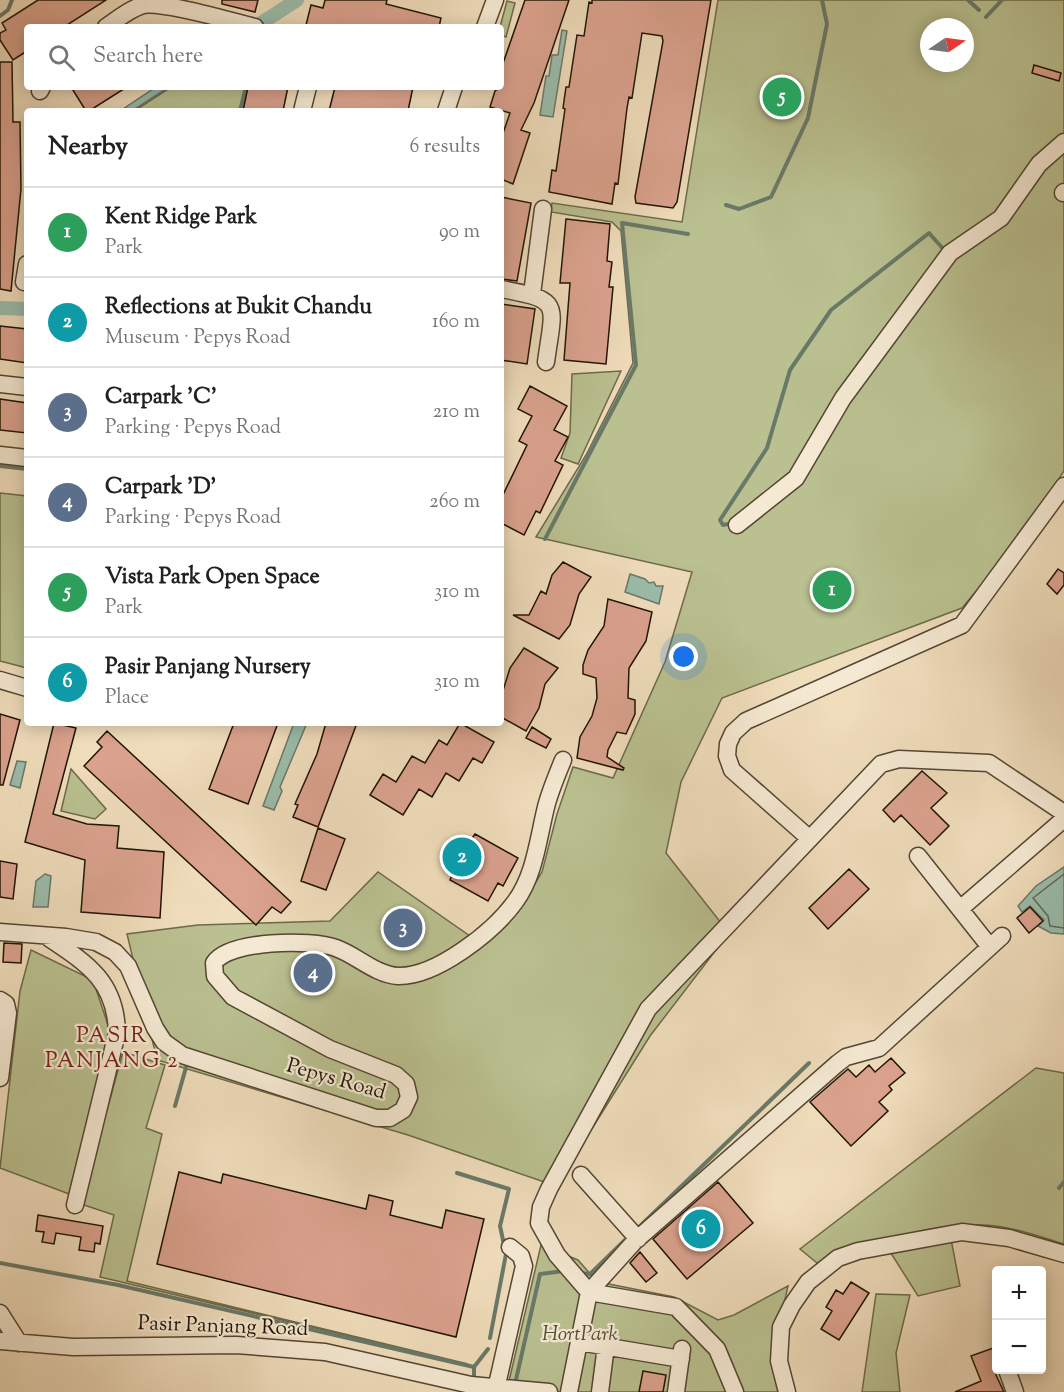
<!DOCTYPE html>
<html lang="en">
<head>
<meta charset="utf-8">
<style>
	:root { --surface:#fff; --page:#f6f6f6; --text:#202124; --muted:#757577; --line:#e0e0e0; --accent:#7c3aed }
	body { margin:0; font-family:"Sorts Mill Goudy",serif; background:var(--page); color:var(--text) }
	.controls { position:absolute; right:18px; bottom:18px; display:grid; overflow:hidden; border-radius:6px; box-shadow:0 3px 15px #0003 }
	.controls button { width:54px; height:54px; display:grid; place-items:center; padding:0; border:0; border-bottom:2px solid var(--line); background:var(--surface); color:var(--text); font:30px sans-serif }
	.compass { position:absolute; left:920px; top:18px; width:54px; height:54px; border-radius:50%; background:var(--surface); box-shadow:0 3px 15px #0003; rotate:77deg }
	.you { position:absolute; left:684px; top:657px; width:21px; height:21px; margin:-15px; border:4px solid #fff; border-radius:50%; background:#1a73e8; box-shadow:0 0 0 9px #1a73e833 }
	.badge { display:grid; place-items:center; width:39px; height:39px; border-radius:50%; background:var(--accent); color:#fff; font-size:20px; font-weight:700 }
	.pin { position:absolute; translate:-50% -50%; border:3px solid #fff; box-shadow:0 2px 6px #0006 }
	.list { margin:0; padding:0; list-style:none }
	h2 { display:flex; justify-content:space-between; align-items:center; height:78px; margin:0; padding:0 24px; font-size:26px }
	h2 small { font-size:20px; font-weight:400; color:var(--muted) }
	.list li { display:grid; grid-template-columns:39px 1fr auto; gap:18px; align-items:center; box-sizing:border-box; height:90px; padding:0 24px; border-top:2px solid var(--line) }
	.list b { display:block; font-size:22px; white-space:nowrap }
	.list p { margin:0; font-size:20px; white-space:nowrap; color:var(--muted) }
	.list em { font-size:20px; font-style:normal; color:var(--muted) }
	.icon { flex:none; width:33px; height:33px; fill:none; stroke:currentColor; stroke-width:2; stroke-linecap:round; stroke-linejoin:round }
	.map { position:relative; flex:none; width:1064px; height:1392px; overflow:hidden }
	.search { position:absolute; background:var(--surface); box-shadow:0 3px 15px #0003; left:24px; top:24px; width:480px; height:66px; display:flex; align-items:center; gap:15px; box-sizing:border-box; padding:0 21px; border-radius:6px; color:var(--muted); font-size:22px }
	.panel { position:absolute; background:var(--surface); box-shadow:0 3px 15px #0003; left:24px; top:108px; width:480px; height:618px; border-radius:6px }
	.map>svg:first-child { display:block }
</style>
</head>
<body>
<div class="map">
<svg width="1064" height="1392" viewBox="0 0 1064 1392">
	<rect width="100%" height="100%" fill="#f0ddbc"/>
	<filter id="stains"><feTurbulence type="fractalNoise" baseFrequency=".00333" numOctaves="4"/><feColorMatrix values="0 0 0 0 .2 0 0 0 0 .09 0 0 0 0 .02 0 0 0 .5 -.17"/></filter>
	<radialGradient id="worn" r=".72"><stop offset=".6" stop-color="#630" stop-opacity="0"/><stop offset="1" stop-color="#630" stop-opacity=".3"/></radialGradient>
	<!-- green -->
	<path fill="#bac090" stroke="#6c6a4a" stroke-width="1.5" fill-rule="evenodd" d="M718 0H1064V471L1014 546 962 608 722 698 681 782 666 853 729 933 650 1036 556 1186 408 1135 157 1060 127 934 198 925 330 921 378 872 483 945 518 912 542 872 557 814 573 767 613 778 665 662 692 572 536 537 586 455 633 363 621 231 612 222 551 212 552 203 682 222ZM929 27H965V63H929Z
		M507 1 515 3 506 37 501 35 500 27Z
		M171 87H247L241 111H134Z
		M621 371 578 464 561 458 570 433 572 374Z
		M0 493 27 496V668L0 661Z
		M71 769 106 809 95 819 61 811Z
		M31 950 93 980 110 1031 69 1194 0 1168 20 991Z
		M123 1052 165 1065 146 1128 162 1134 127 1281 468 1364 100 1277 114 1215 81 1204Z
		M1036 1068 1064 1073V1244C1038 1236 1011 1226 983 1225 927 1222 869 1246 817 1263L800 1249Z
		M951 1239 960 1286 918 1296 889 1250Z
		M541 1245 578 1260 593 1277 604 1283 674 1297 718 1320 734 1315 788 1286 772 1356 780 1392H496L509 1381Z
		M876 1294 910 1295 896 1353 900 1392H862Z"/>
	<!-- water -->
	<path fill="#9bbdac" stroke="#697969" stroke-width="1.5" d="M288 0H302L271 20 260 18Z
		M562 30 567 31 553 117 540 115 546 76H549L552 55H558Z
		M156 87H169L132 111H120Z
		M630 574 645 579 649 583 654 582 656 586H663L659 604 625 592Z
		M294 723H307L280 787 282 791 274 810 263 806Z
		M17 761 26 762 20 788 10 785Z
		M1064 867V934L1051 933 1038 926 1044 920 1030 906 1022 912 1018 906 1036 886Z
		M45 874 51 876 48 907H33L36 881Z"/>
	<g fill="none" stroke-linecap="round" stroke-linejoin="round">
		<!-- shore -->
		<path stroke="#5d6858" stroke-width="1.5" d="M1064 874 1033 898 1048 916 1050 926 1064 928"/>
		<!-- stream -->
		<path stroke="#697969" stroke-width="4" d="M968 0 979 10
			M0 16 8 10 12 0
			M986 17 1002 0
			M240 111 246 87
			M726 205 739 209 771 197 808 118 827 24 822 0
			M0 466 27 469
			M733 523 723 525 720 520 767 448 790 370 831 310 929 233 946 252
			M545 539 636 365 622 223 688 234
			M175 1106 187 1064
			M457 1173 509 1189 500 1226 506 1254 490 1338
			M1059 1188 1064 1182
			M637 1229 809 1063
			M0 1263 118 1285 474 1367 488 1349
			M580 1273 590 1274 625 1240
			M474 1376V1367
			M515 1384 540 1274 564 1271"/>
		<!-- canal -->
		<path stroke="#9bbdac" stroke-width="14" d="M255 27 297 0
			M0 308 27 309"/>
	</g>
	<!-- building -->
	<path fill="#dba28e" stroke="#1f1405" stroke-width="1.5" d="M38 0H106L64 27H27V51L13 60 0 40V33L6 30 2 23Z
		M222 0H258L255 12 222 4Z
		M325 0H387L386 4 441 18 439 27H315L306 25 311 5 323 8Z
		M525 0H569L534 103 521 130 530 133 513 184 501 179V139L510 113 490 107 495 91 501 87V69Z
		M592 0H711L677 202 673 208 636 203 635 197 663 41 662 36 642 33 632 98 629 97 627 108 618 184 615 183 612 204 549 192 552 170 556 171 565 109 563 108 566 87H569L577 35 584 36 589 2 592 3Z
		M0 62H12L13 122H20L21 189 11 291 0 289Z
		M1034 65 1061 73 1059 81 1032 73Z
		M71 87H127L89 111H86Z
		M248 87H288L283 111H243Z
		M335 87H413L408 111H329Z
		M501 197 531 203 517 281 501 279Z
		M566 219 610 224 607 261 612 262 609 287H613L606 364 564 360 570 283H560Z
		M501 304 535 309 527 364 501 360Z
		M0 326 27 329V363L0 359Z
		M530 386 567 406 554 430 568 437 555 461 563 465 540 513 536 511 524 535 501 523V499L527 445 519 441 532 416 518 409Z
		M0 399 27 403V433L0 430Z
		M563 562 591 577 579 594 570 625 559 639 513 615H529L541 591 546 594 552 575Z
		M1058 569 1064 573V585L1057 594 1047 584Z
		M608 599 652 612 646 641 629 668 628 698 635 700V714L626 734 617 732 608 750 607 757 624 768 623 770 577 758 580 737 592 716 597 698 596 678 583 674V665L588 650 604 626Z
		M524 648 558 668 545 684 539 708 526 731 501 717V697L510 668Z
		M0 714 20 720 3 785H0Z
		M54 723 76 728 53 814 87 824 119 826 117 848 164 852 160 918 81 912 85 860 25 842Z
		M234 723H278L248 804 209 789Z
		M326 723H357L318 827 293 817 298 805 295 804 317 754Z
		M460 723 494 742 482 763 473 758 459 781 446 773 432 797 419 789 403 815 370 795 383 774 396 782 412 756 425 763 439 740 447 745Z
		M532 727 551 739 546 748 526 738Z
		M107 731 291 902 281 913 272 907 256 925 84 766 102 747 97 742Z
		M922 771 947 793 931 808 949 826 930 845 901 815 894 822 883 810Z
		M318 828 345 839 326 890 301 881Z
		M475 834 518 858 503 886 498 883 488 901 450 880 456 865 447 860 457 843 465 848Z
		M0 861 17 864 13 899 0 897Z
		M849 869 869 889 828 929 809 908Z
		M1030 907 1043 921 1029 933 1017 918Z
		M4 943 22 944 21 963 3 962Z
		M891 1058 905 1073 889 1086 892 1090 879 1102 888 1111 851 1146 810 1102 848 1069 856 1077 869 1065 875 1072Z
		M179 1172 221 1183 223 1174 366 1209 369 1195 393 1201 390 1215 442 1228 446 1210 484 1219 456 1337 157 1264Z
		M718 1182 753 1223 687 1279 653 1239Z
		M38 1215 103 1226 100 1244 95 1243 94 1252 79 1250 81 1237 56 1233 54 1244 42 1242 44 1232 36 1231Z
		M640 1252 657 1273 646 1282 630 1263Z
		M851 1282 869 1293 839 1340 821 1329 832 1311 826 1307 836 1290 843 1294Z
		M996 1347V1375L1004 1392H955L981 1381 971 1356Z
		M643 1371 666 1375 663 1392H639Z"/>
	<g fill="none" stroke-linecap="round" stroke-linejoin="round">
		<defs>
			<path id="minor" d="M106 27C118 19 129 9 143 5 163 1 231 21 255 27
				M485 27 495 0
				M40 91 42 87
				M302 111 308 87
				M446 111 454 87
				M1063 193 1064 192
				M24 282 27 264
				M501 289C563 300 554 303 546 362
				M532 294 543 209
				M0 384 27 387
				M0 455 27 458
				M737 525 796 478 843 398 950 253 1001 218 1039 164 1064 142
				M0 680 27 688
				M810 839 732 770 727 756 728 744 733 733 746 721 962 625 1064 486
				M918 856 990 947
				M960 909 1064 819
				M0 932 66 937 96 942 115 952 128 966 155 1028 164 1042 182 1055 376 1118H390L403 1110 409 1097 406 1084 396 1075 330 1049 233 997 215 976 214 963C229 940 311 939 336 948 356 955 376 975 398 976 436 977 493 932 515 902 535 875 538 839 546 807 550 791 557 775 563 760
				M49 938C88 964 116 982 117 1033L75 1205
				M0 1000 6 1004 8 1013 0 1078
				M581 1175 638 1239
				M0 1313 19 1343
				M0 1341 73 1347 236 1345 325 1352 471 1385 549 1392
				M579 1342 681 1359
				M1007 1370 1015 1392
				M496 1389 524 1266 521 1256 510 1247
				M569 1392 589 1292 635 1241 838 1063 846 1057 879 1048 1002 936
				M600 1392 606 1346
				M676 1392 682 1349
				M735 1392 717 1349 676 1307 589 1292 557 1255 539 1223 541 1207 549 1189 648 1009 881 764 899 759 989 763 1064 813
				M787 1392 779 1361 781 1327 792 1305 808 1282 838 1258 858 1251 962 1232 1009 1238 1064 1254"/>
		</defs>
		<!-- minor casing -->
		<use href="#minor" stroke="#534633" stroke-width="19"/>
		<!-- minor -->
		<use href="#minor" stroke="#f5e9d3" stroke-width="16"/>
	</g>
	<g text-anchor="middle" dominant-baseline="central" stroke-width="4.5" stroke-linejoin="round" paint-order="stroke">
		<!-- street labels -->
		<g font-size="21" fill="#1f1405" stroke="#f5e9d3">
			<text transform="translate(336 1080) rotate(16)">Pepys Road</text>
			<text transform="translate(223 1327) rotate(2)">Pasir Panjang Road</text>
		</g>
		<!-- park labels -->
		<g font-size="21" font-style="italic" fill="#555036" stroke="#f5e9d3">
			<text x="580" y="1335">HortPark</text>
		</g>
		<!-- neighbourhood labels -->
		<g font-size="22" letter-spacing="1.5" fill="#7a1f14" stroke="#f5e9d3">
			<text x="112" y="1037">PASIR<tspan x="112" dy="25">PANJANG 2</tspan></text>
		</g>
	</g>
	<rect width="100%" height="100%" filter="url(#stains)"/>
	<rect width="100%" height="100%" fill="url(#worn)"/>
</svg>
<div class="controls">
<button>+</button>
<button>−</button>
</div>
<svg class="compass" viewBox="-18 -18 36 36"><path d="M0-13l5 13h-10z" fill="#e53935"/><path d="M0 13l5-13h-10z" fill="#757577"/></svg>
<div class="you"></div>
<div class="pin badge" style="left:832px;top:590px;background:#2e9e5b">1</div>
<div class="pin badge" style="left:462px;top:857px;background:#0f9aa8">2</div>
<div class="pin badge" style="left:403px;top:928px;background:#5c6f8a">3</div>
<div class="pin badge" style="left:313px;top:973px;background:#5c6f8a">4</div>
<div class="pin badge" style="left:782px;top:97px;background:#2e9e5b">5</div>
<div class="pin badge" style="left:701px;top:1229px;background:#0f9aa8">6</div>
<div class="search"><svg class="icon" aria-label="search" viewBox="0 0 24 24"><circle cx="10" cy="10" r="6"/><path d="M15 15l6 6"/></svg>Search here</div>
<section class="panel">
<h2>Nearby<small>6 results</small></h2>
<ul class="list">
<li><span class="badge" style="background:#2e9e5b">1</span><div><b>Kent Ridge Park</b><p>Park</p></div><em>90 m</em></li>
<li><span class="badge" style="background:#0f9aa8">2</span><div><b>Reflections at Bukit Chandu</b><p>Museum · Pepys Road</p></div><em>160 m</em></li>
<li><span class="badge" style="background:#5c6f8a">3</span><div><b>Carpark 'C'</b><p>Parking · Pepys Road</p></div><em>210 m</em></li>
<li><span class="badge" style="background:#5c6f8a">4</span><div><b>Carpark 'D'</b><p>Parking · Pepys Road</p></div><em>260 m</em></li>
<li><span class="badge" style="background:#2e9e5b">5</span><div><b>Vista Park Open Space</b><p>Park</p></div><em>310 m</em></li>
<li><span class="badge" style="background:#0f9aa8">6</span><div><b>Pasir Panjang Nursery</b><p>Place</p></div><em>310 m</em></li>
</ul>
</section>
</div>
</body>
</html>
